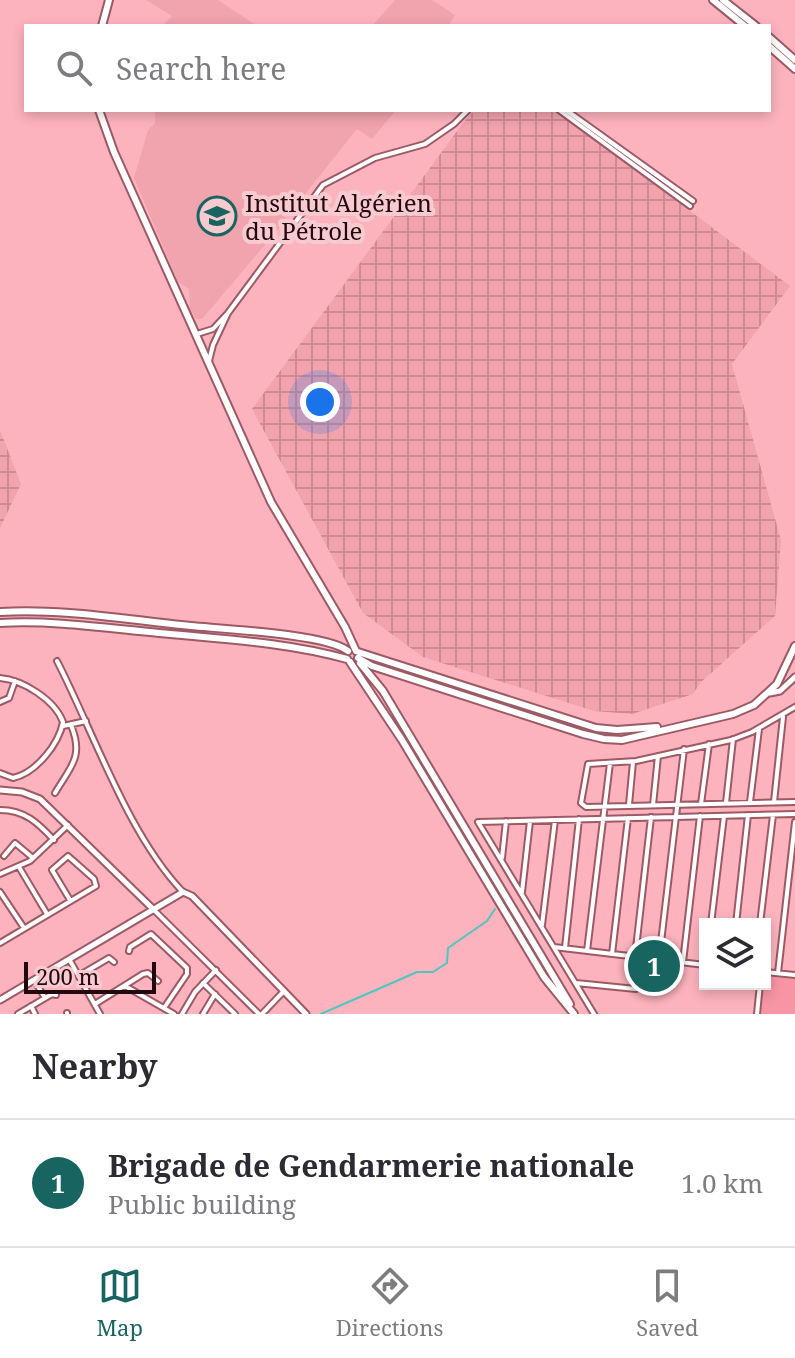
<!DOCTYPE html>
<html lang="en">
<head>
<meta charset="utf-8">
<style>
	:root { --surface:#fff; --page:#f2f2f3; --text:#2b2b33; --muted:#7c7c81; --line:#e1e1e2; --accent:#176460 }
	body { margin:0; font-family:"Noto Serif",serif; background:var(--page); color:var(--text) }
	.controls { position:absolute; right:24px; bottom:24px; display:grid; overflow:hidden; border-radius:0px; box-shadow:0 4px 12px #0003 }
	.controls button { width:72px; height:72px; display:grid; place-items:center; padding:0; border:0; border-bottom:2px solid var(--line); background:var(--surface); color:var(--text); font:40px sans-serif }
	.scale { position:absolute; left:24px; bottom:20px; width:132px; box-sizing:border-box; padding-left:8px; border:4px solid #22090e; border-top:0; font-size:22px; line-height:28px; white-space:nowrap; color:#22090e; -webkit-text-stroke:6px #f7cad0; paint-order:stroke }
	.you { position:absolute; left:320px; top:402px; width:28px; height:28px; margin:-20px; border:6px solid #fff; border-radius:50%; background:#1a73e8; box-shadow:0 0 0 12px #1a73e833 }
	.badge { display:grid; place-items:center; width:52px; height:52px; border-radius:50%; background:var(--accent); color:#fff; font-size:26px; font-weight:700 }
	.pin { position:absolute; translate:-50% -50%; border:4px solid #fff; box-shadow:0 2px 8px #0006 }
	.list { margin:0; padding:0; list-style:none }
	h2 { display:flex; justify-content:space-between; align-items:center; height:104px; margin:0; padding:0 32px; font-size:34px }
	h2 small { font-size:26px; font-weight:400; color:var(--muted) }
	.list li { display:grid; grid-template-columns:52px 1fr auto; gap:24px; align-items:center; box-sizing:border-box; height:128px; padding:0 32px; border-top:2px solid var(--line) }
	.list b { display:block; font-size:30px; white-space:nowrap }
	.list p { margin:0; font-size:26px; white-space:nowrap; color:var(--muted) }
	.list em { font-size:26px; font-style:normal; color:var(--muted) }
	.icon { flex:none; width:44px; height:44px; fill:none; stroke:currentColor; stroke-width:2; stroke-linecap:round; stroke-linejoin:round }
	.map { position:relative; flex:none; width:795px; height:1014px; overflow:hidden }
	.search { position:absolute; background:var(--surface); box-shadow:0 4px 12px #0003; left:24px; right:24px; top:24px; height:88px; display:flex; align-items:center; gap:20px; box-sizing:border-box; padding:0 28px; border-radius:0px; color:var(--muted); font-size:30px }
	.sheet { height:232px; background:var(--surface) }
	nav { display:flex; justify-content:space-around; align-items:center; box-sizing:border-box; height:112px; border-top:2px solid var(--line); background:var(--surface); font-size:22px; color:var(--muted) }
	nav a { display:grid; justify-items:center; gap:4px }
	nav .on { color:var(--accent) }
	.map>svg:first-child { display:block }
</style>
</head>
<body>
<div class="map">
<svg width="795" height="1014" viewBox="0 0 795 1014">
	<defs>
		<pattern id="industrial-grid" width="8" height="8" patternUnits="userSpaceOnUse" patternTransform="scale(2)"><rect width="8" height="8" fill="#f1a3ae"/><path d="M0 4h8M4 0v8" fill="none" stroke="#ce8b94"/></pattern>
	</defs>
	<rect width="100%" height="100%" fill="#fdb3be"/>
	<!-- built -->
	<path fill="#f1a3ae" d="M146 0H218L257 26H163L172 16Z
		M395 0H432L455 15 448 26H372Z
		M155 110H396L372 139 357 129 294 208 287 204 280 213 287 219 202 319H196L190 308 189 289 178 282 134 178 148 130 155 123Z"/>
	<!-- industrial -->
	<path fill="url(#industrial-grid)" d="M476 110H556L790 286 732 364 781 540 775 616 700 683 693 694 632 714 594 711 423 657 363 613 252 409 469 115Z
		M0 430 21 484 0 528Z"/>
	<!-- green -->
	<path fill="#f895a5" d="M765 976 795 979V1014H758Z"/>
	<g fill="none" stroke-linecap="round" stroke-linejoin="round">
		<!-- stream -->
		<path stroke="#4bc7c0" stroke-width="2" d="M321 1014 417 972H433L447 963 448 948 487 921 495 909"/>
		<defs>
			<path id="minor" d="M559 110 690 206
				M566 110 693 201
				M228 313 323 185 375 158 425 144 454 124 468 110
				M197 334 213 329 228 313 213 345 209 361
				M57 661C94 733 128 835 183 892
				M0 678C23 680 55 700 63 722 59 744 36 773 13 778L0 773
				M0 702 9 698 15 681
				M795 707 752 732 731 740 636 761 588 764 581 803 586 807 795 802
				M63 726 86 721
				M55 793C71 766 84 757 71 725
				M750 802 759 729
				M774 802 783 717
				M726 803 733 739
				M701 804 709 744
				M629 805 633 762
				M653 805 658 756
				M0 810C25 810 38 823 54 840
				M4 856 15 843 33 858
				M502 858 506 821
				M19 867 47 914
				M0 874 30 861 68 825
				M0 892 24 928
				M522 892 530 821
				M153 909 259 1014
				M711 924 724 816
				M736 924 748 815
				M760 924 773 815
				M542 925 555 820
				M0 943 96 886 94 879 68 856 52 870 70 900
				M554 947 705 965
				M565 948 579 819
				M129 951 130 947 151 934 187 968V974L164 1008
				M587 951 610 763
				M612 954 628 818
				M635 957 651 817
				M69 959 100 1014
				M659 959 684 749
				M683 962 700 816
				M765 972 795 975
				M778 973 795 822
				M80 975 109 958 114 962
				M34 980 45 998
				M203 983 235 1014
				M576 983 636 989 640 982 643 958
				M125 986 174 1014
				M95 1004 143 974 148 973 158 981
				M31 1006 35 1014
				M67 1013V1014
				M18 1014 52 994 56 995
				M182 1014 195 992 216 970
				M203 1014 215 994
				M262 1014 284 991
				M594 1014 478 822 795 814
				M757 1014 760 984"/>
			<path id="tertiary" d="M770 693 780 691 795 677
				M0 790 22 792 40 799 153 909
				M0 1000 183 892 192 896 306 1014"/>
			<path id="secondary" d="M713 0 745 26
				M723 0 756 26
				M102 26 109 0
				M769 37 795 60
				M769 46 795 69
				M99 110 114 152 271 502 345 627 356 651
				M0 612C63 608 128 620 191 626 223 629 327 634 348 651
				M0 623C53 620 106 628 159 633 222 639 286 642 347 659
				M358 652 596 728 617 730 657 727
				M358 658 372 666 583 734 604 739 622 740 733 714 754 705 777 684 795 646
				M350 662 402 740 544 977 574 1014
				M360 663 383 691 570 1004"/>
		</defs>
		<!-- minor casing -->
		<use href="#minor" stroke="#9c5a65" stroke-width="8"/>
		<!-- tertiary casing -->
		<use href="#tertiary" stroke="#9c5a65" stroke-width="9"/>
		<!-- secondary casing -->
		<use href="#secondary" stroke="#9c5a65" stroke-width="10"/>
		<!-- minor -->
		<use href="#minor" stroke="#fff" stroke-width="4"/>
		<!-- tertiary -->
		<use href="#tertiary" stroke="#fff" stroke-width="5"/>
		<!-- secondary -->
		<use href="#secondary" stroke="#fff" stroke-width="6"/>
	</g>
	<!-- icons -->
	<defs>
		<symbol id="university-ring" viewBox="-11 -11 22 22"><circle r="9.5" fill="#f7cad0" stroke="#176460" stroke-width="1.5"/><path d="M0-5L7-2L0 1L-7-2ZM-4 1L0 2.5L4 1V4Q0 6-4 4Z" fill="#176460"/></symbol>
	</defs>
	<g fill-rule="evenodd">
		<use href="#university-ring" x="195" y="194" width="44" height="44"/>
	</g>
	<g text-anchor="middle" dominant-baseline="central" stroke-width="8" stroke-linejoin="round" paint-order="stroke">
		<!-- poi labels -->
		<g font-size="24" fill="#22090e" stroke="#f7cad0" text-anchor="start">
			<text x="245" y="202">Institut Algérien<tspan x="245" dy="28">du Pétrole</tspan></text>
		</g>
	</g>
</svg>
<div class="controls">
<button><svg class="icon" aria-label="layers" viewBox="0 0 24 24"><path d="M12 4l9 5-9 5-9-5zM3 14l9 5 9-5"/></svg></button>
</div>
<div class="scale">200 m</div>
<div class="you"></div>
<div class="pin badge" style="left:654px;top:966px">1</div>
<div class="search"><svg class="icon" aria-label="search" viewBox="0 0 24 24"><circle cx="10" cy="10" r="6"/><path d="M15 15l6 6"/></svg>Search here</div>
</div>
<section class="sheet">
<h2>Nearby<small></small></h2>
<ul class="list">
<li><span class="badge">1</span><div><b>Brigade de Gendarmerie nationale</b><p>Public building</p></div><em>1.0 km</em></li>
</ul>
</section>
<nav>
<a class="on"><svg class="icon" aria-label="map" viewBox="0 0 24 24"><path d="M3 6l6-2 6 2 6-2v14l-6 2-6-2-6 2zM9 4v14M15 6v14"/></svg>Map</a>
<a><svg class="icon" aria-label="directions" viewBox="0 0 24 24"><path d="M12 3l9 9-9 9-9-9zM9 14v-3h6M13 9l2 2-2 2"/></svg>Directions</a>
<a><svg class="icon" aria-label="saved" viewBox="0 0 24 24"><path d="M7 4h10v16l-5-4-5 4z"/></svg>Saved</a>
</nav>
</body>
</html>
